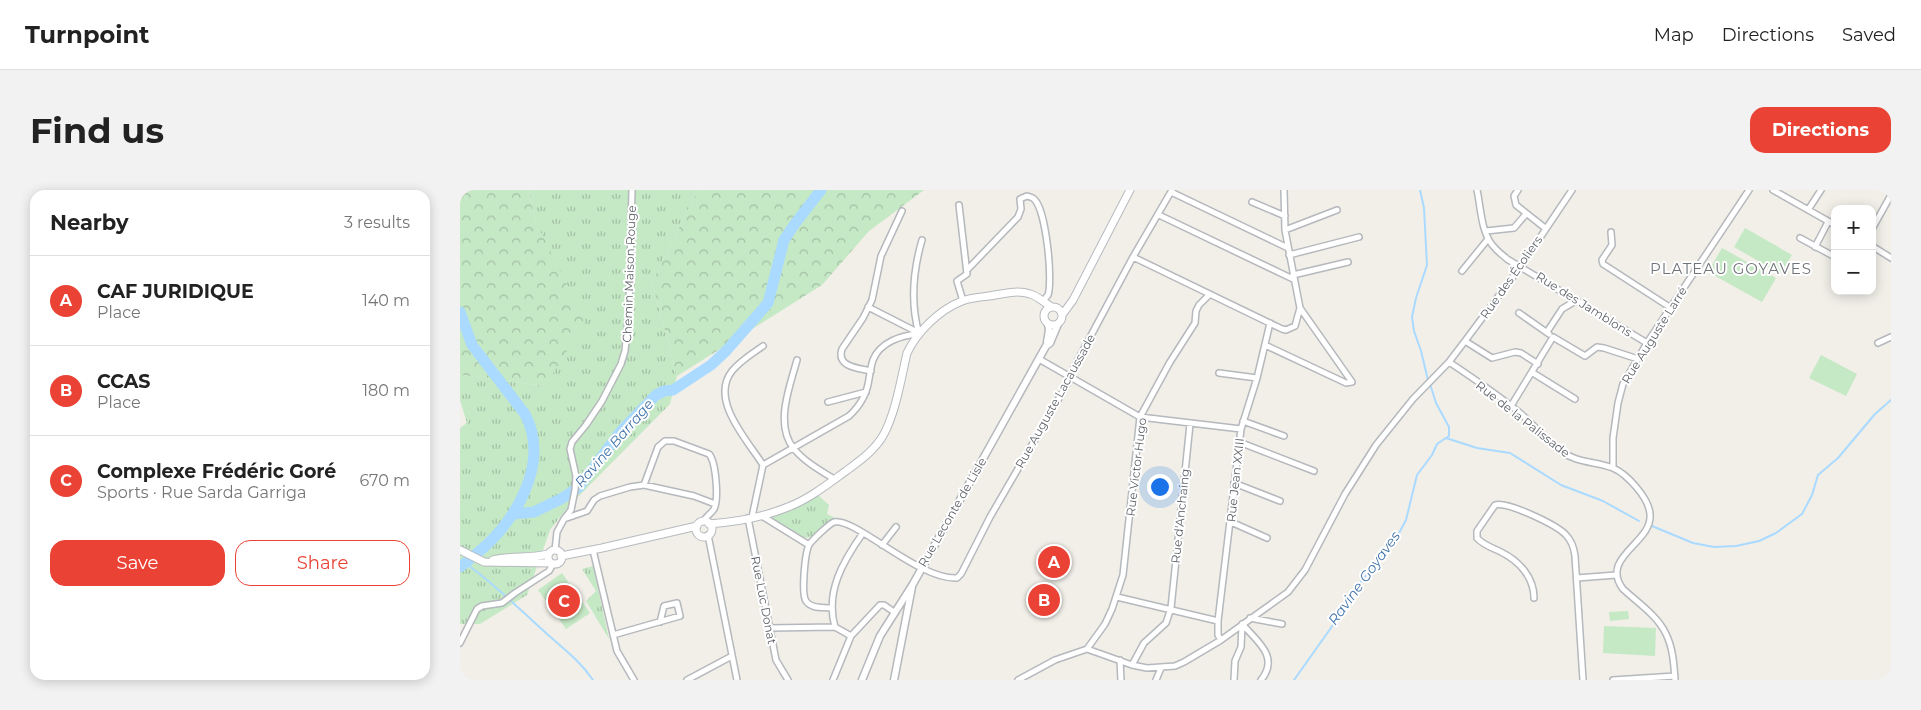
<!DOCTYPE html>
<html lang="en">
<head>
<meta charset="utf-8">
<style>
	:root { --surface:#fff; --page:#f2f2f2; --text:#222; --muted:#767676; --line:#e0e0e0; --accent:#ea4335 }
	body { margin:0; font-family:Montserrat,sans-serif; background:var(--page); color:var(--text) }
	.controls { position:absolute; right:15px; top:15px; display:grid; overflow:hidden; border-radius:10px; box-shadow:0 2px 12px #0003 }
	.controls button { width:45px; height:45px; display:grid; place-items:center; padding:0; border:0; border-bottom:1px solid var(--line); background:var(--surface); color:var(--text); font:25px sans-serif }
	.you { position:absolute; left:699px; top:296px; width:18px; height:18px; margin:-12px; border:4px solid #fff; border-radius:50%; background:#1a73e8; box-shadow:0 0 0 8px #1a73e833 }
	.badge { display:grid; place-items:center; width:32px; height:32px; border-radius:50%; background:var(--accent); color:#fff; font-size:16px; font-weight:700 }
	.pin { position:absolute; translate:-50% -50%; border:2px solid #fff; box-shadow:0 1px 5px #0006 }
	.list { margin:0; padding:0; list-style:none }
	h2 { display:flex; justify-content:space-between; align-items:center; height:65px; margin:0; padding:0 20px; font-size:21px }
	h2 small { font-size:16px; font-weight:400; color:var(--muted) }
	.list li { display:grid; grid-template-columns:32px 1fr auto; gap:15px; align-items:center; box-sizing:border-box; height:90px; padding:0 20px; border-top:1px solid var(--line) }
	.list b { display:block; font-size:19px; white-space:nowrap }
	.list p { margin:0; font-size:16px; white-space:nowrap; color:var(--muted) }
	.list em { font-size:16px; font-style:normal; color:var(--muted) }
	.actions { display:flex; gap:10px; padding:15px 20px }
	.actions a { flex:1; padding:11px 0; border:1px solid var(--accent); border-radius:15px; text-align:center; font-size:18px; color:var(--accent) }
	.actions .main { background:var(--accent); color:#fff }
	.map { position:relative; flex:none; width:1431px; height:490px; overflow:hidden; border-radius:15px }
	header { display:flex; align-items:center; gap:30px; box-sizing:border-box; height:70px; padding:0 25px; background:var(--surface); border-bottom:1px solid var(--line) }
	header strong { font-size:24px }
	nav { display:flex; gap:28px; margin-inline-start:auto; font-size:18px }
	.intro { display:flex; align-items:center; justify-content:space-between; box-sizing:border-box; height:120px; padding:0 30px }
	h1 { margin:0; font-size:35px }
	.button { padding:12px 22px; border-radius:15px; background:var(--accent); color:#fff; font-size:18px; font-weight:700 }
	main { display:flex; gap:30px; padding:0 30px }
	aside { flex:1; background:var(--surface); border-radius:15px; box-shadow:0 2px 12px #0003 }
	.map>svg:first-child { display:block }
</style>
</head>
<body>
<header>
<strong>Turnpoint</strong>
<nav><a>Map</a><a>Directions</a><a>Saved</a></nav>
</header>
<div class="intro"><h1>Find us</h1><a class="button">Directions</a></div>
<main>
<aside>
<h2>Nearby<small>3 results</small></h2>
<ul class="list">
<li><span class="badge">A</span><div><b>CAF JURIDIQUE</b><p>Place</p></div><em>140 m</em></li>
<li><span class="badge">B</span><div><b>CCAS</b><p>Place</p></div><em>180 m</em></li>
<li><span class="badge">C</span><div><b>Complexe Frédéric Goré</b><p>Sports · Rue Sarda Garriga</p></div><em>670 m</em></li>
</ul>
<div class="actions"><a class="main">Save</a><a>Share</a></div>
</aside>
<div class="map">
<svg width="1431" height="490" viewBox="0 0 1431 490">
	<defs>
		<pattern id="grass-tufts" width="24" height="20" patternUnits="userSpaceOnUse" patternTransform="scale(1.25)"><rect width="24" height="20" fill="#c5e8c5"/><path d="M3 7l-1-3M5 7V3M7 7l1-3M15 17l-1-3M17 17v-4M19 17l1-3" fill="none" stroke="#a3c0a4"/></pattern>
		<pattern id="forest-crowns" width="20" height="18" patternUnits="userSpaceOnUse" patternTransform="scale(1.25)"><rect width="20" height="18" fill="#c5e8c5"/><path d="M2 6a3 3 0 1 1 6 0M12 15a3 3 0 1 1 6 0" fill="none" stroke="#a3c0a4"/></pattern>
	</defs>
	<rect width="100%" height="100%" fill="#f1efe8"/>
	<!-- grass -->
	<path fill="url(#grass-tufts)" d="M68 0H238L192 92 217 186 210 214 108 317 90 340 67 405 20 434H0V238L7 233 0 210V185L85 196 76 32Z
		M358 305 369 315 367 324 375 328 354 347 343 348 309 327 339 317Z
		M133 376 149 449 126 411 136 401 122 379Z"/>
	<!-- forest -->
	<path fill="url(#forest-crowns)" d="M0 0H68L76 32 125 132 85 196 0 185Z
		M238 0H464L409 41 362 95 217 186 192 92Z"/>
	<!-- garden -->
	<path fill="#c5e8c5" d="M1285 38 1332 65 1321 84 1274 57Z
		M1262 58 1316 88 1302 112 1248 82Z
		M1361 165 1397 184 1386 206 1349 188Z
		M102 383 130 423 106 439 78 400Z
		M1168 421 1169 429 1150 431 1149 422Z
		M1144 436 1196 438 1195 466 1143 463Z"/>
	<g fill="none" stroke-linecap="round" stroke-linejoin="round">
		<!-- stream -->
		<path stroke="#aadaff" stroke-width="2" d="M960 0 964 18 967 75 956 108 952 127 954 141 961 161 968 190
			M986 248 1017 258 1050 263 1101 295 1143 311 1179 331
			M1192 336 1233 353 1254 357 1276 356 1299 351 1316 343 1342 324 1352 305 1358 285 1378 268 1415 224 1431 210
			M5 373C35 394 60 420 87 444 104 459 120 471 133 490
			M834 490 873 435 893 402 938 345 946 330 957 285 972 265 977 254 989 246V237L976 213 970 194"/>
		<!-- river -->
		<path stroke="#aadaff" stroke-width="11" d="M0 122 12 155 65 224C91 274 55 333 15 365
			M53 324 74 322 101 309 119 297 161 241 196 205 204 201 213 200 251 175 266 161 308 113 324 50 334 35 361 0
			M0 377 9 370"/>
		<defs>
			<path id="minor" d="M1017 0C1021 18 1021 45 1035 58 1038 62 1043 65 1047 69L1187 153
				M1058 0 1054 6 1056 15 1085 38
				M1313 0 1375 35
				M711 2 828 58
				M792 12 825 26
				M499 15 507 84 497 91 503 111
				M1348 20 1361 0
				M699 25 833 89
				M1412 39 1431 5
				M825 40 877 20
				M1026 41 1054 38 1066 24
				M1151 42 1152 55 1142 70 1143 74 1211 118
				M1340 48 1375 67
				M1412 56 1431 68
				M1355 57 1368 32
				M829 65 899 47
				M673 67 822 139 826 140 835 136 840 118
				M507 80 558 27 561 19 560 9 567 6C570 7 572 7 574 9 586 19 593 90 588 105 587 106 584 110 583 111
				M1002 81 1028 49
				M833 85 888 72
				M408 117 459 143
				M1059 123 1089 144
				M1087 142 1102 119 1117 110
				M459 144C450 112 453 81 462 50
				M1005 151 1032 168 1055 162 1061 163 1078 174
				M1418 153 1431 147
				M805 155 886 193 892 192 840 118 825 40 824 0
				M579 169 680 227 781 239
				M337 170C330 196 314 235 334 259 345 272 361 281 374 289
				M989 172C1013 188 1038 205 1060 223 1074 235 1085 249 1099 260 1116 273 1134 271 1153 278 1167 284 1189 308 1190 324 1193 353 1139 367 1163 399 1177 412 1198 426 1206 444 1213 458 1214 475 1215 490
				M411 181C398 178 376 177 382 159L403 128 412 110 421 66 442 21
				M759 183 797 188
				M1073 183 1115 209
				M368 212 406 202
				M1051 216 1093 147 1125 166 1137 157 1144 158 1178 169
				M783 231 824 246
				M779 252 854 281
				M303 275 389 226C400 216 407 204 409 189 410 183 411 176 413 170 420 152 442 145 459 144
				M1153 278V248L1158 213 1163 194 1187 153 1289 0
				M774 293 820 311
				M184 295 198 257 205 251H214L249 264C256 272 259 309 254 319 251 324 246 326 244 331
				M302 326 349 355
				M292 327 303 275C288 251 249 210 272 181 280 171 293 163 303 156
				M288 328 316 470 328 490
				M104 329 111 320 115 300 116 286 110 259 112 252 126 235 142 211 161 174 165 161 169 119 172 0
				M771 332 807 348
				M248 345 277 490
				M422 355 436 337
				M95 360 97 342 104 329 127 321 134 310 140 306 170 297 184 295 234 306 255 314
				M133 360 157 461 174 490
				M1117 388 1156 385
				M657 407 758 431
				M1074 408C1074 387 1059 371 1041 362 1033 358 1023 355 1017 348V341L1035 315C1047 311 1097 335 1106 345 1112 351 1114 358 1115 366L1123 490
				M371 418C363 417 351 419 346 411 341 404 345 363 349 355 352 350 369 334 374 332 395 327 458 390 497 388L501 384 530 327 609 191 612 181 673 67 712 0
				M790 428 822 434
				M782 434C797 451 820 467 801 490
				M375 437C365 402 383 371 403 343
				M309 438 375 437 391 446
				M153 445 220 426 217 413 204 416 200 432
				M761 450 758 445V431L781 239 797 188 810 133
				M0 453 17 419 22 416 42 413 55 403 89 381 93 374
				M627 459 645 434 652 419 663 385 680 227 710 172 735 133 736 121 739 115 749 105
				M660 470 661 490
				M672 475 684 453 706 433 711 418 730 234
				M227 490 272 466
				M373 490 391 446 420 415H424L434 422
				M558 490 595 470 627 459 672 475 687 478 715 476 724 472 761 450 828 402 845 380 885 304 916 255 953 209 989 172 1005 151 1061 76 1112 0
				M696 490 701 478
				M774 490 775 471 781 457 782 435
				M1153 490 1215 486"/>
			<path id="tertiary" d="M587 152 589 140 588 134
				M402 490 420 446 453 394 586 156 590 153 598 134
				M434 490 452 397"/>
			<path id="secondary" d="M584 126a9 9 0 1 1 18 0a9 9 0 1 1-18 0Z
				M602 125 613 110 670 0
				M236 339a8 8 0 1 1 16 0a8 8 0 1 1-16 0Z
				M249 334C275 332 304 327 328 317 349 309 368 294 386 281 401 270 415 260 424 244 436 221 441 189 447 163 457 142 479 120 502 111 512 107 525 107 535 105 546 103 559 100 570 104 578 106 584 113 592 117
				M0 360 24 372 90 373
				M88 367a7 7 0 1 1 14 0a7 7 0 1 1-14 0Z
				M101 366 142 358 237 336
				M33 370C52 365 68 369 88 364"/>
		</defs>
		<!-- minor casing -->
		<use href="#minor" stroke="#b5b8bc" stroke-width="8"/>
		<!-- tertiary casing -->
		<use href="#tertiary" stroke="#b5b8bc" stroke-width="9"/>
		<!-- secondary casing -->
		<use href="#secondary" stroke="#b6babf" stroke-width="9"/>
		<!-- minor -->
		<use href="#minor" stroke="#fff" stroke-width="5"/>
		<!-- tertiary -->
		<use href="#tertiary" stroke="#fff" stroke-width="6"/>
		<!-- secondary -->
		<use href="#secondary" stroke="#fff" stroke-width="7"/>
	</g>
	<g text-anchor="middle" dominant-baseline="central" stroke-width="4" stroke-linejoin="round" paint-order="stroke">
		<!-- street labels -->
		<g font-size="12" fill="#5f6368" stroke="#fff">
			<text transform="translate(169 84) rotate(-88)">Chemin Maison Rouge</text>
			<text transform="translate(1051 87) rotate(-55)">Rue des Écoliers</text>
			<text transform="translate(1124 114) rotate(32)">Rue des Jamblons</text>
			<text transform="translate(1194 145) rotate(-58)">Rue Auguste Larré</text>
			<text transform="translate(595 211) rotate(-61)">Rue Auguste Lacaussade</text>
			<text transform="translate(1063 229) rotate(38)">Rue de la Palissade</text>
			<text transform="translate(676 277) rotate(-83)">Rue Victor Hugo</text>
			<text transform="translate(775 290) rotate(-84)">Rue Jean XXIII</text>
			<text transform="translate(492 322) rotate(-60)">Rue Leconte de Lisle</text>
			<text transform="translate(720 326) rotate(-84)">Rue d'Anchaing</text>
			<text transform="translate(304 410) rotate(79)">Rue Luc Donat</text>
		</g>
		<!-- water labels -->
		<g font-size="14" font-style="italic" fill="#4174aa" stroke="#fff">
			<text transform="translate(154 253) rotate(-49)">Ravine Barrage</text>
			<text transform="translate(904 388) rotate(-54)">Ravine Goyaves</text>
		</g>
		<!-- quarter labels -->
		<g font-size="15" letter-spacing="1" fill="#70757a" stroke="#fff">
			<text x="1271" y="78">PLATEAU GOYAVES</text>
		</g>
	</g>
</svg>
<div class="controls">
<button>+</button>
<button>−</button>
</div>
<div class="you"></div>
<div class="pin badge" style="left:594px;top:372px">A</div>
<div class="pin badge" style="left:584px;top:410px">B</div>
<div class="pin badge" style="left:104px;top:411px">C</div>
</div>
</main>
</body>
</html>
